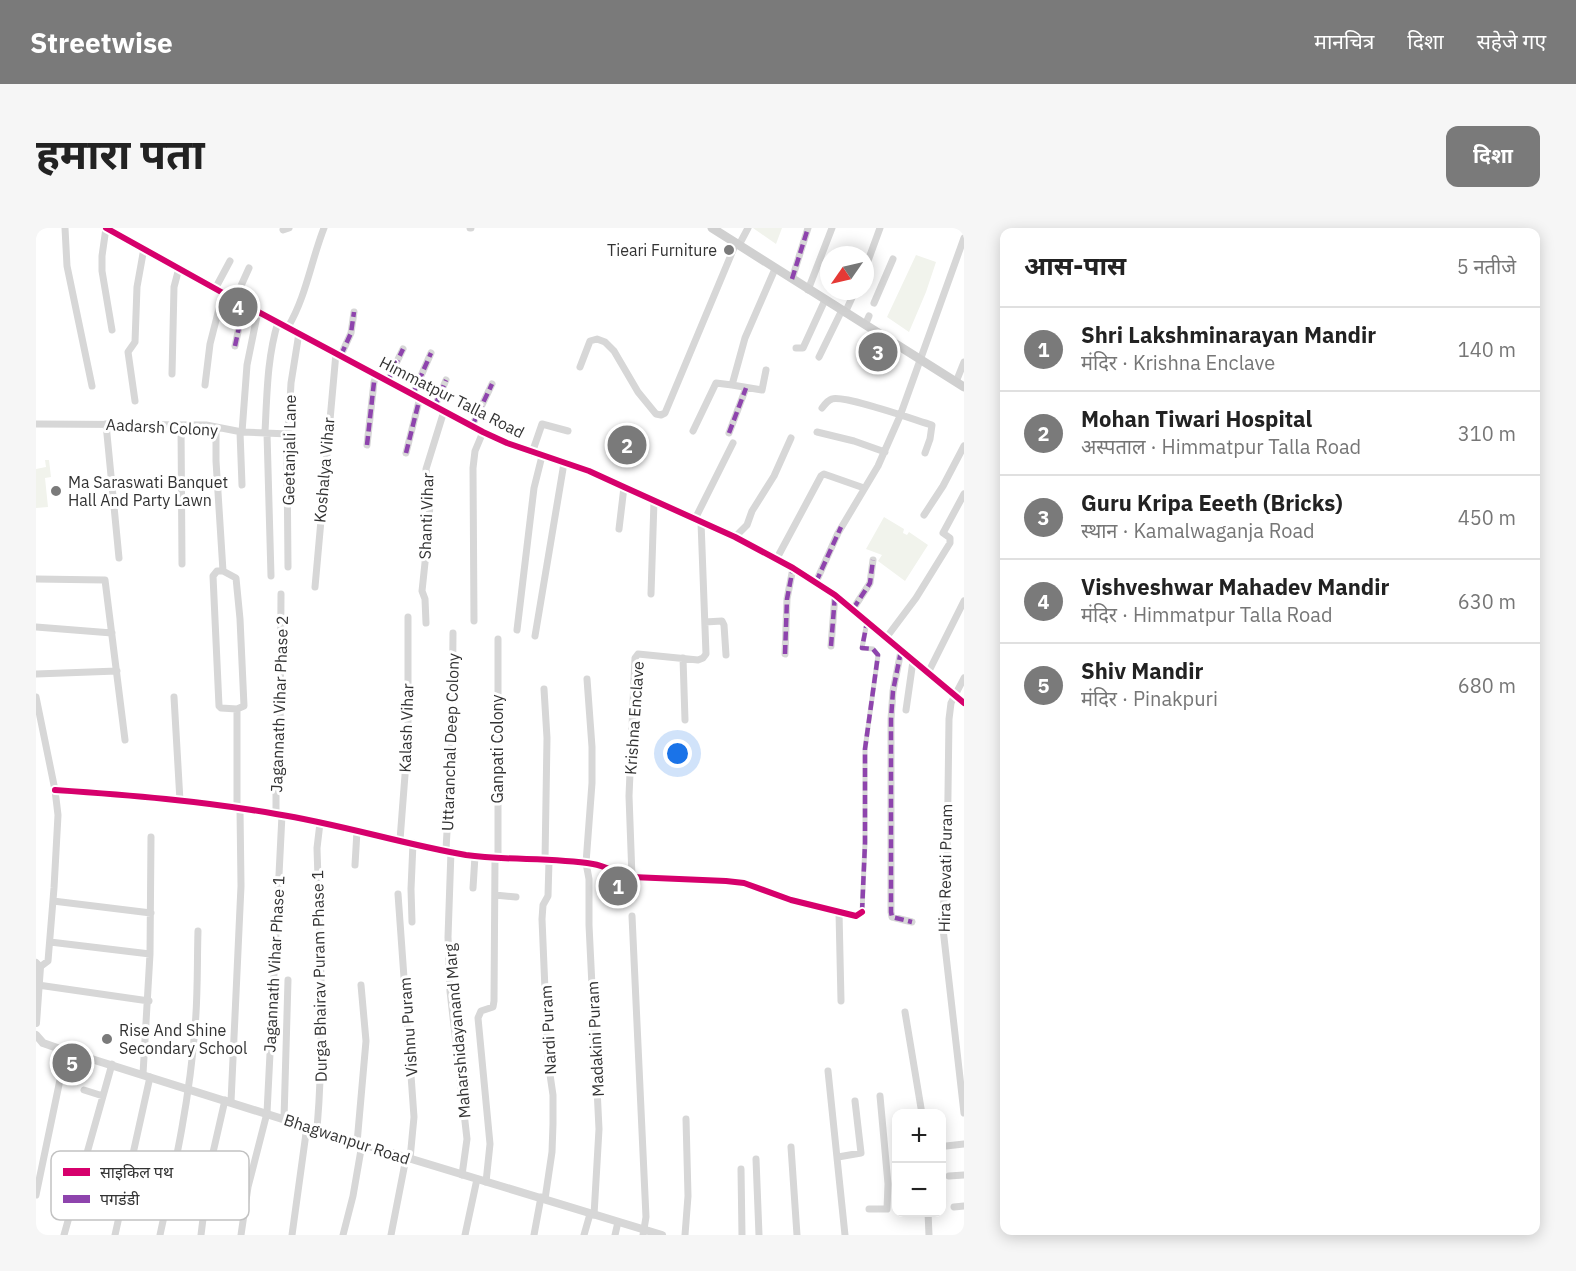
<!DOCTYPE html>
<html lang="hi">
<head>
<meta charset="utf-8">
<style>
	:root { --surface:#fff; --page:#f6f6f6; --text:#222; --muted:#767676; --line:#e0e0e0; --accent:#7a7a7a }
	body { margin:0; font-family:"IBM Plex Sans","Noto Sans Devanagari",sans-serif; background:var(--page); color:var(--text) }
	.controls { position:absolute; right:18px; bottom:18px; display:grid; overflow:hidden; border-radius:12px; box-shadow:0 3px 15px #0003 }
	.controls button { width:54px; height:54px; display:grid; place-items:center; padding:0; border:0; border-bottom:2px solid var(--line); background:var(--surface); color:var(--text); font:30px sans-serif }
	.compass { position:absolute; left:784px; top:18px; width:54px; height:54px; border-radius:50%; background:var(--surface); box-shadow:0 3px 15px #0003; rotate:236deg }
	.you { position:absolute; left:642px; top:526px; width:21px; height:21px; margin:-15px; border:4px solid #fff; border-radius:50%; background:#1a73e8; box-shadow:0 0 0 9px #1a73e833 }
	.badge { display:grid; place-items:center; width:39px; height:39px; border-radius:50%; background:var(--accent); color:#fff; font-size:20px; font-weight:700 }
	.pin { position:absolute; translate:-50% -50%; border:3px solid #fff; box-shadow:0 2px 6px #0006 }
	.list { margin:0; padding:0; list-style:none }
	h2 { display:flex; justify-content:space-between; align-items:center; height:78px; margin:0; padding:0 24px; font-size:26px }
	h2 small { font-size:20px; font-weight:400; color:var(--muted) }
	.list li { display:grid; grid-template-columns:39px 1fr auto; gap:18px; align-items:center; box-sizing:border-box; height:84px; padding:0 24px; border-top:2px solid var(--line) }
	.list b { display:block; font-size:22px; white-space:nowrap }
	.list p { margin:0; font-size:20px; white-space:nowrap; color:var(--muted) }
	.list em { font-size:20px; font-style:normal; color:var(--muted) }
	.map { position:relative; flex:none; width:928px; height:1007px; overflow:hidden; border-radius:12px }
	header { display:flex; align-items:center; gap:36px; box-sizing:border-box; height:84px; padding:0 30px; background:var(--accent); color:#fff }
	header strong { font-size:28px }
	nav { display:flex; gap:33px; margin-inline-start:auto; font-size:21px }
	.intro { display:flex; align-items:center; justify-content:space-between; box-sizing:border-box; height:144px; padding:0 36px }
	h1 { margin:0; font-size:42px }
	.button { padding:15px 27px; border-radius:12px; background:var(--accent); color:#fff; font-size:21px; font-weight:700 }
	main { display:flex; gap:36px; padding:0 36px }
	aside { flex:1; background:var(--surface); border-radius:12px; box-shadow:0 3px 15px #0003 }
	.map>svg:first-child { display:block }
</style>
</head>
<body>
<header>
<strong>Streetwise</strong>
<nav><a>मानचित्र</a><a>दिशा</a><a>सहेजे गए</a></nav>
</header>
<div class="intro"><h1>हमारा पता</h1><a class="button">दिशा</a></div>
<main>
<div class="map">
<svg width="928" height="1007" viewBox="0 0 928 1007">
	<rect width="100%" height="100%" fill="#fff"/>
	<!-- green -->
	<path fill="#f1f3ec" d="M717 0H746L740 16Z
		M880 27 900 34 890 64 873 104 851 89Z
		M9 232H13L15 249 9 250 12 279 0 280V241L10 239Z
		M848 289 868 301 867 305 871 307 873 304 892 317 869 353 842 333 846 327 830 321Z"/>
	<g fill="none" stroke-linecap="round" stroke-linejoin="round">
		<!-- pedestrian -->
		<path stroke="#d7d7d7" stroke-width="5" d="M826 684 829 615V521L842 427 837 421 826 420 831 394"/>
		<!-- minor -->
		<path stroke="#d7d7d7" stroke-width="7" d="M29 0 31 38 56 158
			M70 0 66 28V43L76 102
			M434 0H435
			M247 2 253 0
			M703 17 712 0
			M829 41 844 0
			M756 51 772 0
			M179 61 194 33
			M772 62 796 0
			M199 71 213 40
			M838 75 857 31
			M809 85 819 63
			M829 97 833 88
			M252 99C270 69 275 33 288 0
			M199 118 208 76
			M760 120H767L789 72
			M305 127 315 105 318 84
			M783 129 806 82
			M544 139 554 113 561 111 569 114 578 123 602 164 620 186 625 187 629 185 700 15
			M136 146 138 59 143 40
			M352 152 367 121
			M920 154 928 134
			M169 157 174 116 187 65
			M696 157 726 162 730 142
			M377 166 395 125
			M99 173 92 124 99 114 101 59 108 20
			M399 178 410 152
			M786 180C789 176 792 172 796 171 809 167 879 192 896 197L894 211 889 225
			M0 196 170 197 206 204 252 206
			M70 196 83 330
			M145 197 146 336
			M436 198 456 156
			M180 199V233L187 343 200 350 204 391 208 478 201 481V580
			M657 203 680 155 696 157 709 110 739 41
			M204 204 206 257
			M206 204 211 137 222 83
			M229 204C231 167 231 130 242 94
			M781 204 818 213 849 224
			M231 205 235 348
			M693 205 710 160
			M331 217 338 154 341 146
			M370 225 384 169
			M496 225 506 196 532 203
			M888 287 907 258 928 218
			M659 291 697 215
			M583 301 588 259
			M699 309 711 297 716 283 738 248 755 210
			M740 332 785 248 788 246 828 260
			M252 339 251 228 255 155 263 105
			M187 343H181L177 348 183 478 185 480 201 481
			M0 351 69 352 89 512
			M780 354 802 305 842 238 864 188 928 10
			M279 359 300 125
			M615 366 618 273
			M817 381 834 355 837 332
			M438 393 437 240 439 223 447 204
			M669 394 686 393 688 397 690 427
			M390 395 389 371 386 363 393 297 394 270 390 241 408 183
			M0 399 76 405
			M481 402 498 260 506 228
			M499 408 528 235
			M850 410 880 370 914 315V310L907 305 928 266
			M795 418 799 367
			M865 423 857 463 855 491V684L856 689 876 694
			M749 426 751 371 757 340
			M647 430 649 492
			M892 445 928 373
			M0 446 81 443
			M928 450 915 475 913 491 911 639 906 692 928 885
			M551 451 556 519V555L550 635 553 651V697L563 901 558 987
			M508 461 511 510 509 633
			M0 469 19 562 22 587 18 660 12 733 4 739
			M138 469 144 573
			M870 482 877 433
			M19 562C93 567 167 573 240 586 304 596 366 616 430 627 472 633 515 629 557 636 570 638 582 646 596 649L690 653 708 655 755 672 820 688 826 684
			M240 586V551L244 519 245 366
			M364 612 372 508V389
			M410 622 416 511 417 405
			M415 623 412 709 414 763 431 911 426 947
			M462 631V411
			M319 637 321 603
			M596 649 593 568 599 430 602 426 662 432 667 430 670 426 665 294
			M437 660 439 628
			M362 666 378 889 374 931
			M459 667 480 669
			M17 673 115 685
			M803 684 805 773
			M596 688 610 989 607 1007
			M376 694 375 661 377 615
			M14 714 114 726
			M2 757 113 773
			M869 784 886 886
			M792 843 809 1007
			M107 846 114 726 115 609
			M48 862 67 868
			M195 874 205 658 204 581
			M248 891 252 752
			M281 901C289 807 284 714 281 620L284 595
			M321 915 330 813 325 757
			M910 918 928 916
			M755 919 761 1007
			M802 929 825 925 819 873
			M720 931 723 1007
			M705 941 706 1007
			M913 948 928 947
			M450 954 454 916 442 790 445 783 457 779 458 773 459 630
			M0 967 30 823
			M509 971 516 924 517 896V867L512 833 506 691 507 677 512 668 513 633
			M918 979 928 978
			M833 981H851L852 956 844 868
			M892 984 893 1007
			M28 1007 76 836
			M79 1007 114 849
			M124 1007C139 938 154 870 159 799 162 767 161 735 162 703
			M165 1007 173 942 189 872
			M205 1007 212 959 231 885 246 587
			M256 1007 271 898
			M307 1007 317 968 326 916
			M355 1007 370 930
			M429 1007 441 951
			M498 1007 505 969
			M548 1007 554 986
			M579 1007 582 994
			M649 1007 652 968 650 891"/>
		<!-- tertiary -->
		<path stroke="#d7d7d7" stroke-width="8" d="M70 0 187 65 447 204 471 215 553 243 588 259 699 309 757 340 799 367 928 475
			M0 735 4 739 0 795
			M0 807 7 815 30 823 326 916 626 1007"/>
		<!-- secondary -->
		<path stroke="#d0d0d0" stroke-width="9" d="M676 0 928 159"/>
		<!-- quiet -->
		<path stroke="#8e44ad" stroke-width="4.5" stroke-dasharray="9 4.5" stroke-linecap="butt" d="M756 51 772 0
			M199 118 208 76
			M305 127 315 105 318 84
			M352 152 367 121
			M377 166 395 125
			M399 178 410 152
			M436 198 456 156
			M693 205 710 160
			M331 217 338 154 341 146
			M370 225 384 169
			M780 354 805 299
			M817 381 834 355 837 332
			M795 418 799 367
			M865 423 857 463 855 491V684L856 689 876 694
			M749 426 751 371 757 340
			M826 684 829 615V521L842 427 837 421 826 420 831 394"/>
		<defs>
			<path id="cycleway" d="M70 0 187 65 447 204 471 215 553 243 588 259 699 309 757 340 799 367 928 475
				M19 562C93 567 167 573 240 586 304 596 366 616 430 627 472 633 515 629 557 636 570 638 582 646 596 649L690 653 708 655 755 672 820 688 826 684"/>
		</defs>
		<!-- cycleway casing -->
		<use href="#cycleway" stroke="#fff" stroke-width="10"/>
		<!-- cycleway -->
		<use href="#cycleway" stroke="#d6006c" stroke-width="6"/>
	</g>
	<!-- markers -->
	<g fill="#7a7a7a" stroke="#fff" stroke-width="2">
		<circle cx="693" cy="22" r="6"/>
		<circle cx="20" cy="263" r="6"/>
		<circle cx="71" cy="811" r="6"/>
	</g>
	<g text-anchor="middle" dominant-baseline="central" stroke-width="6" stroke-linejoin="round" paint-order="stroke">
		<!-- poi labels -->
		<g font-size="16" fill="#333" stroke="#fff" text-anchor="start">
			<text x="681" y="22" text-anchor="end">Tieari Furniture</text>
			<text x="32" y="254">Ma Saraswati Banquet<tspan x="32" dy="18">Hall And Party Lawn</tspan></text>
			<text x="83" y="802">Rise And Shine<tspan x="83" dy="18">Secondary School</tspan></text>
		</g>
		<!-- street labels -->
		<g font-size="16" fill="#333" stroke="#fff">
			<text transform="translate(416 169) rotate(27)">Himmatpur Talla Road</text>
			<text transform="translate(126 199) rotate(3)">Aadarsh Colony</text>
			<text transform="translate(253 222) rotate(-89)">Geetanjali Lane</text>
			<text transform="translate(288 242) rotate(-85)">Koshalya Vihar</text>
			<text transform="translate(390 288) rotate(-88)">Shanti Vihar</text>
			<text transform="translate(243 476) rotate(-88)">Jagannath Vihar Phase 2</text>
			<text transform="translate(598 490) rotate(-86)">Krishna Enclave</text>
			<text transform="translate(370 500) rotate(-88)">Kalash Vihar</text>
			<text transform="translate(414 514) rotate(-88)">Uttaranchal Deep Colony</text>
			<text transform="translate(461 521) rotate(-90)">Ganpati Colony</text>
			<text transform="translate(909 640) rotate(-89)">Hira Revati Puram</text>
			<text transform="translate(238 736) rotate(-87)">Jagannath Vihar Phase 1</text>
			<text transform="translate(283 748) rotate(-91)">Durga Bhairav Puram Phase 1</text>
			<text transform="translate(372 799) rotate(-94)">Vishnu Puram</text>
			<text transform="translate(512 802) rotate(-93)">Nardi Puram</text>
			<text transform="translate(421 803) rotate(-95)">Maharshidayanand Marg</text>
			<text transform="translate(559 811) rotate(-93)">Madakini Puram</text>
			<text transform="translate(311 911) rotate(18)">Bhagwanpur Road</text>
		</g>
	</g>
	<!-- legend -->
	<rect x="15" y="923" width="198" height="69" rx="9" fill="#fff" stroke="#c2c2c2" stroke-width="1.5"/>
	<rect x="27" y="940" width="27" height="8" fill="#d6006c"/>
	<rect x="27" y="967" width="27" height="8" fill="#8e44ad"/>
	<g font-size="16" fill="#333">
		<text x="64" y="950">साइकिल पथ</text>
		<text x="64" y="977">पगडंडी</text>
	</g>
</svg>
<div class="controls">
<button>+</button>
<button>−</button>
</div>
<svg class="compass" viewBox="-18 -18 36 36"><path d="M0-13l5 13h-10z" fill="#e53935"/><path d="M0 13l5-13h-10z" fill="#767676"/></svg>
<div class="you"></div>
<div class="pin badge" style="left:582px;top:658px">1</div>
<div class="pin badge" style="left:591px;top:217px">2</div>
<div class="pin badge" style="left:842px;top:124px">3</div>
<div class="pin badge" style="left:202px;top:79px">4</div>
<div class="pin badge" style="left:36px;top:835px">5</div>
</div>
<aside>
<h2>आस-पास<small>5 नतीजे</small></h2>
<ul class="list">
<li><span class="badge">1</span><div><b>Shri Lakshminarayan Mandir</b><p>मंदिर · Krishna Enclave</p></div><em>140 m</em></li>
<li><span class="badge">2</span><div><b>Mohan Tiwari Hospital</b><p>अस्पताल · Himmatpur Talla Road</p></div><em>310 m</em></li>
<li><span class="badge">3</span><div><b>Guru Kripa Eeeth (Bricks)</b><p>स्थान · Kamalwaganja Road</p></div><em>450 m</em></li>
<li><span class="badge">4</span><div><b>Vishveshwar Mahadev Mandir</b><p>मंदिर · Himmatpur Talla Road</p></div><em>630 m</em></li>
<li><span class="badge">5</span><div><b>Shiv Mandir</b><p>मंदिर · Pinakpuri</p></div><em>680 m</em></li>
</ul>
</aside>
</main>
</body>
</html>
